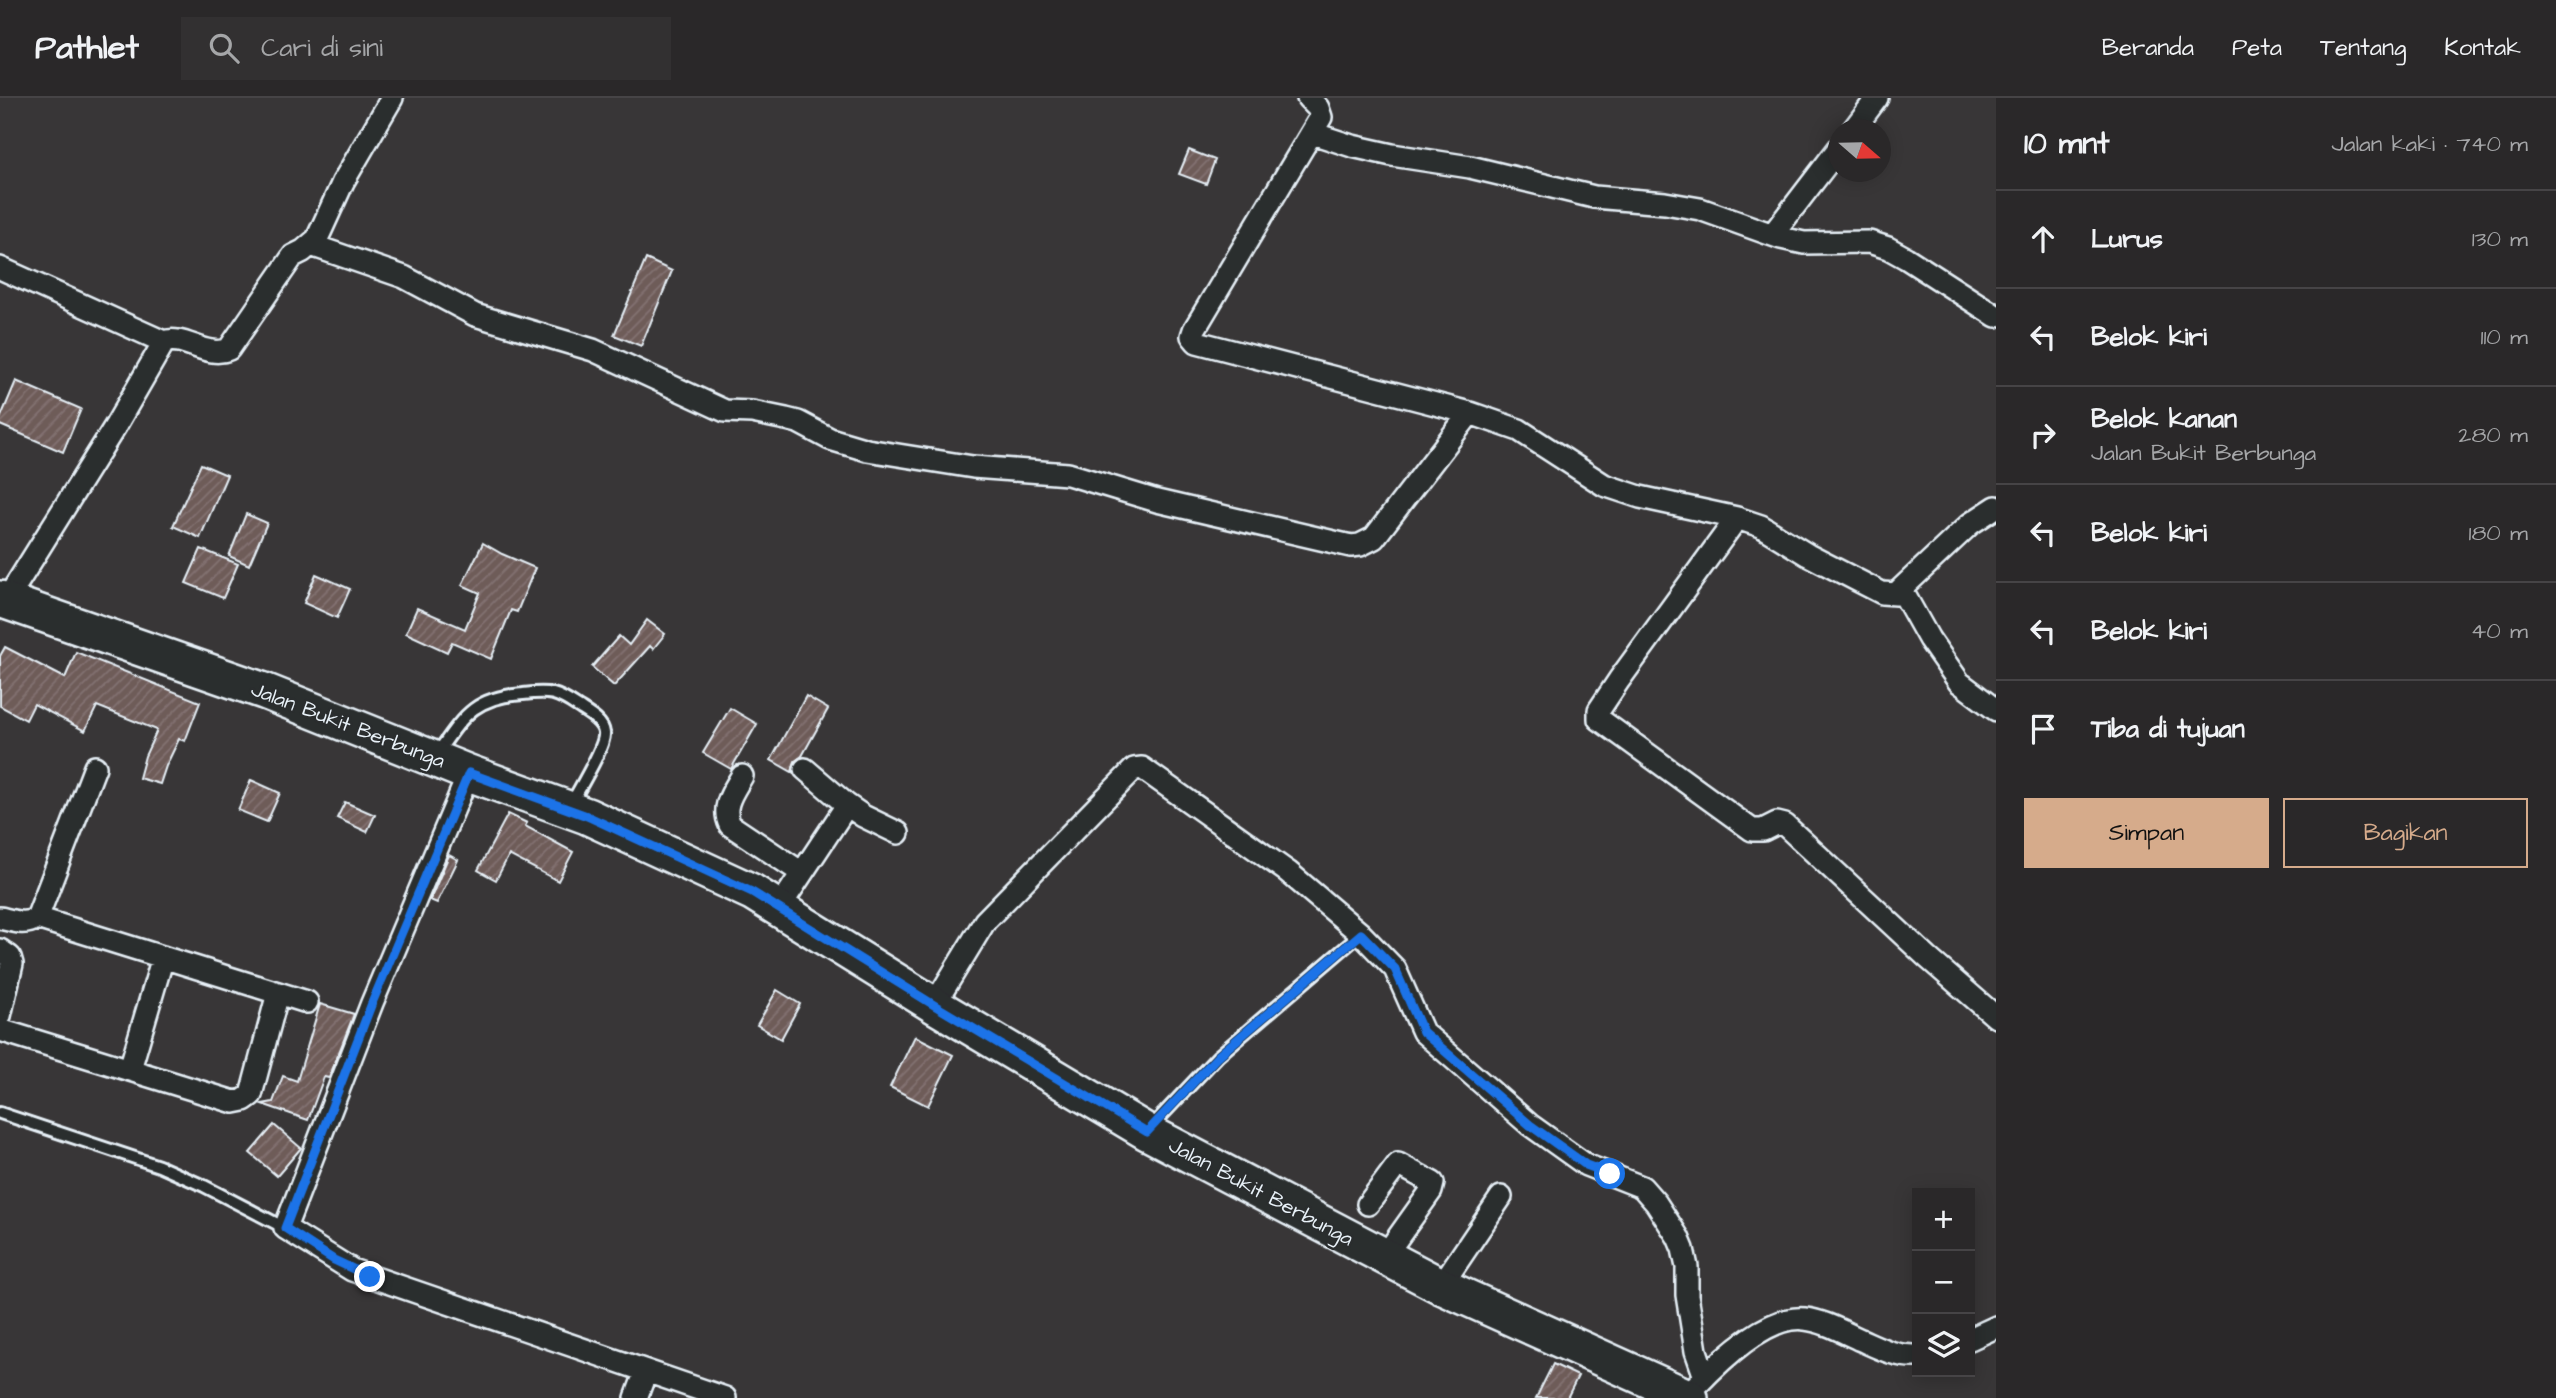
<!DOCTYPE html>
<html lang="id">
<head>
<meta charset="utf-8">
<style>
	:root { --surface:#2a2829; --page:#323031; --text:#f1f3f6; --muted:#a5a6a8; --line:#464446; --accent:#d6ab8b }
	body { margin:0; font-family:"Architects Daughter",sans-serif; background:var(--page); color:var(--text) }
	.controls { position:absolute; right:21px; bottom:21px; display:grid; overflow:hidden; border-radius:0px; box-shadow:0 4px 18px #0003 }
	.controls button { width:63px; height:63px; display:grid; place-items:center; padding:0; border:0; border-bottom:2px solid var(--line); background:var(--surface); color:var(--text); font:35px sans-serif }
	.compass { position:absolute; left:1828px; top:21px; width:63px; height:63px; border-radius:50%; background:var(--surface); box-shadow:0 4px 18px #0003; rotate:110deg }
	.stop { position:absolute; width:21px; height:21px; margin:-16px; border:5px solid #1a73e8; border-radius:50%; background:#fff }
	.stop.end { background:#1a73e8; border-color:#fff; box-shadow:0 2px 7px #0008 }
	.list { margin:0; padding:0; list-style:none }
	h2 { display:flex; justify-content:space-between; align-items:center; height:91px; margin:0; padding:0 28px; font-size:30px }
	h2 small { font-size:23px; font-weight:400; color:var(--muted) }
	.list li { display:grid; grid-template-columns:46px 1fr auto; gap:21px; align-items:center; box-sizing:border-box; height:98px; padding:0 28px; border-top:2px solid var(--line) }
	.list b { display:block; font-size:26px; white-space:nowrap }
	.list p { margin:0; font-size:23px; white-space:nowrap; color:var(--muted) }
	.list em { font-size:23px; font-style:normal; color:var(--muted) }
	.actions { display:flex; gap:14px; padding:21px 28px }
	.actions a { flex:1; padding:16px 0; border:2px solid var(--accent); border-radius:0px; text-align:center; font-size:24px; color:var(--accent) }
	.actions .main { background:var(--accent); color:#111 }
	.icon { flex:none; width:38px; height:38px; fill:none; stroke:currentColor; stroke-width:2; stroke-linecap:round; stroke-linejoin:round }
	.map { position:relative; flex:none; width:1996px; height:1300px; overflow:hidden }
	header { display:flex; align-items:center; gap:42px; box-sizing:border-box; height:98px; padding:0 35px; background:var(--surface); border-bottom:2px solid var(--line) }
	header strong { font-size:33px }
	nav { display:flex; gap:38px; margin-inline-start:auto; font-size:24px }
	.search { width:490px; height:63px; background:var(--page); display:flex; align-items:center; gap:18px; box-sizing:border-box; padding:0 24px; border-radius:0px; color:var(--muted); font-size:26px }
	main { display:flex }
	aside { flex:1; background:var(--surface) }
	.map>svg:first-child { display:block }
</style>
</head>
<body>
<header>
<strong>Pathlet</strong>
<div class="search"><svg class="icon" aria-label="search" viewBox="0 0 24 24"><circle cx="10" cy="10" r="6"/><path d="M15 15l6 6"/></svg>Cari di sini</div>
<nav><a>Beranda</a><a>Peta</a><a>Tentang</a><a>Kontak</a></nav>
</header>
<main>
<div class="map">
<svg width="1996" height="1300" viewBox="0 0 1996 1300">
	<defs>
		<pattern id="building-hatch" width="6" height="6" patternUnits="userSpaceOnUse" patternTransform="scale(1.75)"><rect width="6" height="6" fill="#6e5b59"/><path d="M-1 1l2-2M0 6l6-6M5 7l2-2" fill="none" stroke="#837372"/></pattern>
	</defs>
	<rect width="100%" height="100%" fill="#383637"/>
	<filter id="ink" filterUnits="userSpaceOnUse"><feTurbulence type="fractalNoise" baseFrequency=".0143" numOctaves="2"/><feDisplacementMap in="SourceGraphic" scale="14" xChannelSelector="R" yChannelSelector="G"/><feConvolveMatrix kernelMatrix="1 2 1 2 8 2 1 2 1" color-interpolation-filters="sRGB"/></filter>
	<g filter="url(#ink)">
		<!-- building -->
		<path fill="url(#building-hatch)" stroke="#e8f1f8" stroke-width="2" d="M1189 52 1215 62 1206 86 1179 76Z
			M646 161 672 173 641 248 614 237Z
			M16 283 81 311 63 354 0 327V321Z
			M201 366 227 377 200 440 173 428Z
			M246 416 267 425 249 467 229 458Z
			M483 445 502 456 535 470 517 514 511 512 491 561 452 544 447 554 406 535 417 510 465 531 480 495 462 487Z
			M201 451 238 466 223 500 186 485Z
			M316 476 350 491 337 520 304 505Z
			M647 522 665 536 653 551 650 548 614 588 592 569 619 538 629 547Z
			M5 549 65 580 76 554 200 604 185 643 179 641 166 668 160 686 139 680 145 658 157 632 97 608 85 633 34 606 26 622 0 608V558Z
			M806 598 828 611 802 658 795 663 792 674 771 662Z
			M730 610 757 626 731 671 703 655Z
			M251 682 280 695 267 724 238 712Z
			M345 704 375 717 367 734 337 720Z
			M508 716 527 725 525 728 573 754 558 783 509 757 496 782 478 772Z
			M449 757 458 762 437 805 430 802Z
			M777 892 800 906 781 941 757 927Z
			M320 906 354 916 329 980 324 979 308 1022 262 1006 273 1004 283 978 297 983Z
			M915 938 953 957 928 1008 890 989Z
			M274 1027 301 1050 277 1078 250 1055Z
			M1553 1266 1578 1278 1567 1300H1536Z"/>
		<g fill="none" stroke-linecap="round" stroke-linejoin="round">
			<defs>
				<path id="lane" d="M436 657C463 619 473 599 523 596 550 593 556 594 578 609 587 615 603 623 604 635 606 648 577 694 570 708
					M0 1015 159 1068 204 1088 285 1130
					M1150 1030 1218 958 1361 836"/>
				<path id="street" d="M1308 0 1318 10 1321 19 1194 232 1192 238 1197 244 1470 315 1519 332 1604 387 1640 399 1737 420 1761 428 1808 457 1882 495 1896 496 1901 491
					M1853 32 1877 0
					M1312 35 1352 48 1392 57 1470 69 1594 99 1665 105 1700 111 1781 140 1804 145 1869 144 1888 150 1906 160 1996 218
					M1773 136 1839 50
					M311 147 404 179 475 217 593 252 725 313 752 314 786 321 798 324 830 341 867 352 973 369 1068 376 1157 403 1351 448 1360 447 1374 440 1470 315
					M0 170 164 244C183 236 207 261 229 251L293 158 303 153 317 141 343 84 392 0
					M1996 409 1970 426 1901 491 1929 541 1959 584 1996 612
					M1737 420 1619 582 1599 612V621L1752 732H1763L1777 725 1785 727 1928 860 1996 919
					M6 503 116 327 164 244
					M805 671 847 707 863 718 898 735
					M469 675 372 905 285 1130 352 1172 725 1300
					M742 678C733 694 721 708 730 727L802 775
					M779 810 847 707
					M0 820C13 823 25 828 37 820L95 669
					M37 820 307 904
					M0 852 10 859 12 866 0 918
					M934 907 985 823 1134 671 1142 670 1288 774 1361 836 1395 871 1423 934 1530 1027 1586 1067 1642 1089 1656 1105 1678 1139 1683 1151 1687 1169V1197L1696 1253 1705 1279
					M0 932 234 1004 244 1002 251 997 278 895
					M130 971 163 859
					M1368 1106 1398 1066 1433 1085 1431 1093 1384 1159
					M1441 1188 1501 1099
					M1970 1241 1996 1229
					M1697 1287C1720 1263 1768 1216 1805 1221 1824 1223 1843 1234 1861 1242 1879 1250 1896 1259 1917 1258
					M636 1300 646 1273"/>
				<path id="primary" d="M0 501 264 593 469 675 587 718 752 794 934 907 1147 1034 1441 1188 1690 1300"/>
			</defs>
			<!-- lane casing -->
			<use href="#lane" stroke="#e8f1f8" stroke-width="16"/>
			<!-- street casing -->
			<use href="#street" stroke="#e8f1f8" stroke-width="26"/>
			<!-- primary casing -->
			<use href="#primary" stroke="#e8f1f8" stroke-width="40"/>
			<!-- lane -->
			<use href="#lane" stroke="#2a2d2e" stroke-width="10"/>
			<!-- street -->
			<use href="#street" stroke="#2a2d2e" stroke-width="21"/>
			<!-- primary -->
			<use href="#primary" stroke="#2a2d2e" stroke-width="35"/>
		</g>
	</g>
	<g fill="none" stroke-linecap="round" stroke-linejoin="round" filter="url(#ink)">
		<!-- route -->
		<path stroke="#1a73e8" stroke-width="9" d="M370 1179 334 1162 285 1130 372 905 469 675 587 718 752 794 934 907 1147 1034 1218 958 1361 836 1395 871 1423 934 1530 1027 1586 1067 1610 1076"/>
	</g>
	<g text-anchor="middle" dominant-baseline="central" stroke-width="5" stroke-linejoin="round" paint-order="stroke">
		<!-- street labels -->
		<g font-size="21" fill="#e8f1f8" stroke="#2a2d2e">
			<text transform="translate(348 627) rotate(21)">Jalan Bukit Berbunga</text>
			<text transform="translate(1261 1094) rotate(28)">Jalan Bukit Berbunga</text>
		</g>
	</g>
</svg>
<div class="controls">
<button>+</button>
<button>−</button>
<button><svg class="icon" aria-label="layers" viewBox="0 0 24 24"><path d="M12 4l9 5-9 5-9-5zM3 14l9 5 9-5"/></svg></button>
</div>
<svg class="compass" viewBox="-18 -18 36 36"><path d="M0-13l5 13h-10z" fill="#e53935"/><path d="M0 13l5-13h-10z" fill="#a5a6a8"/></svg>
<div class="stop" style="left:1610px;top:1076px"></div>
<div class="stop end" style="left:370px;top:1179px"></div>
</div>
<aside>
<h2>10 mnt<small>Jalan kaki · 740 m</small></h2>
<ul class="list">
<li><svg class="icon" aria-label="ahead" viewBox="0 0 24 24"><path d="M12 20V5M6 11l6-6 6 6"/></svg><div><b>Lurus</b></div><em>130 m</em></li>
<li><svg class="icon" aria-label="left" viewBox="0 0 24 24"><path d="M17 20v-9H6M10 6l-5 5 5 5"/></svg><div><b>Belok kiri</b></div><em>110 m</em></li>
<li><svg class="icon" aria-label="right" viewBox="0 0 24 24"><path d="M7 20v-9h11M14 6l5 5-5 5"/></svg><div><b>Belok kanan</b><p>Jalan Bukit Berbunga</p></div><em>280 m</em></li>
<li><svg class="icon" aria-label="left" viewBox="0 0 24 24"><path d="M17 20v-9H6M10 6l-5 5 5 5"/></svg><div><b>Belok kiri</b></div><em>180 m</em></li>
<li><svg class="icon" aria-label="left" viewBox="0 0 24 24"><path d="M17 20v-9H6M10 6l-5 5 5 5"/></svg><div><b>Belok kiri</b></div><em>40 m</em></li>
<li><svg class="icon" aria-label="arrive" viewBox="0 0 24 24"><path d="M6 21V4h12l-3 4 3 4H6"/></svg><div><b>Tiba di tujuan</b></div></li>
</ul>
<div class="actions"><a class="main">Simpan</a><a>Bagikan</a></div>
</aside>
</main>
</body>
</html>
